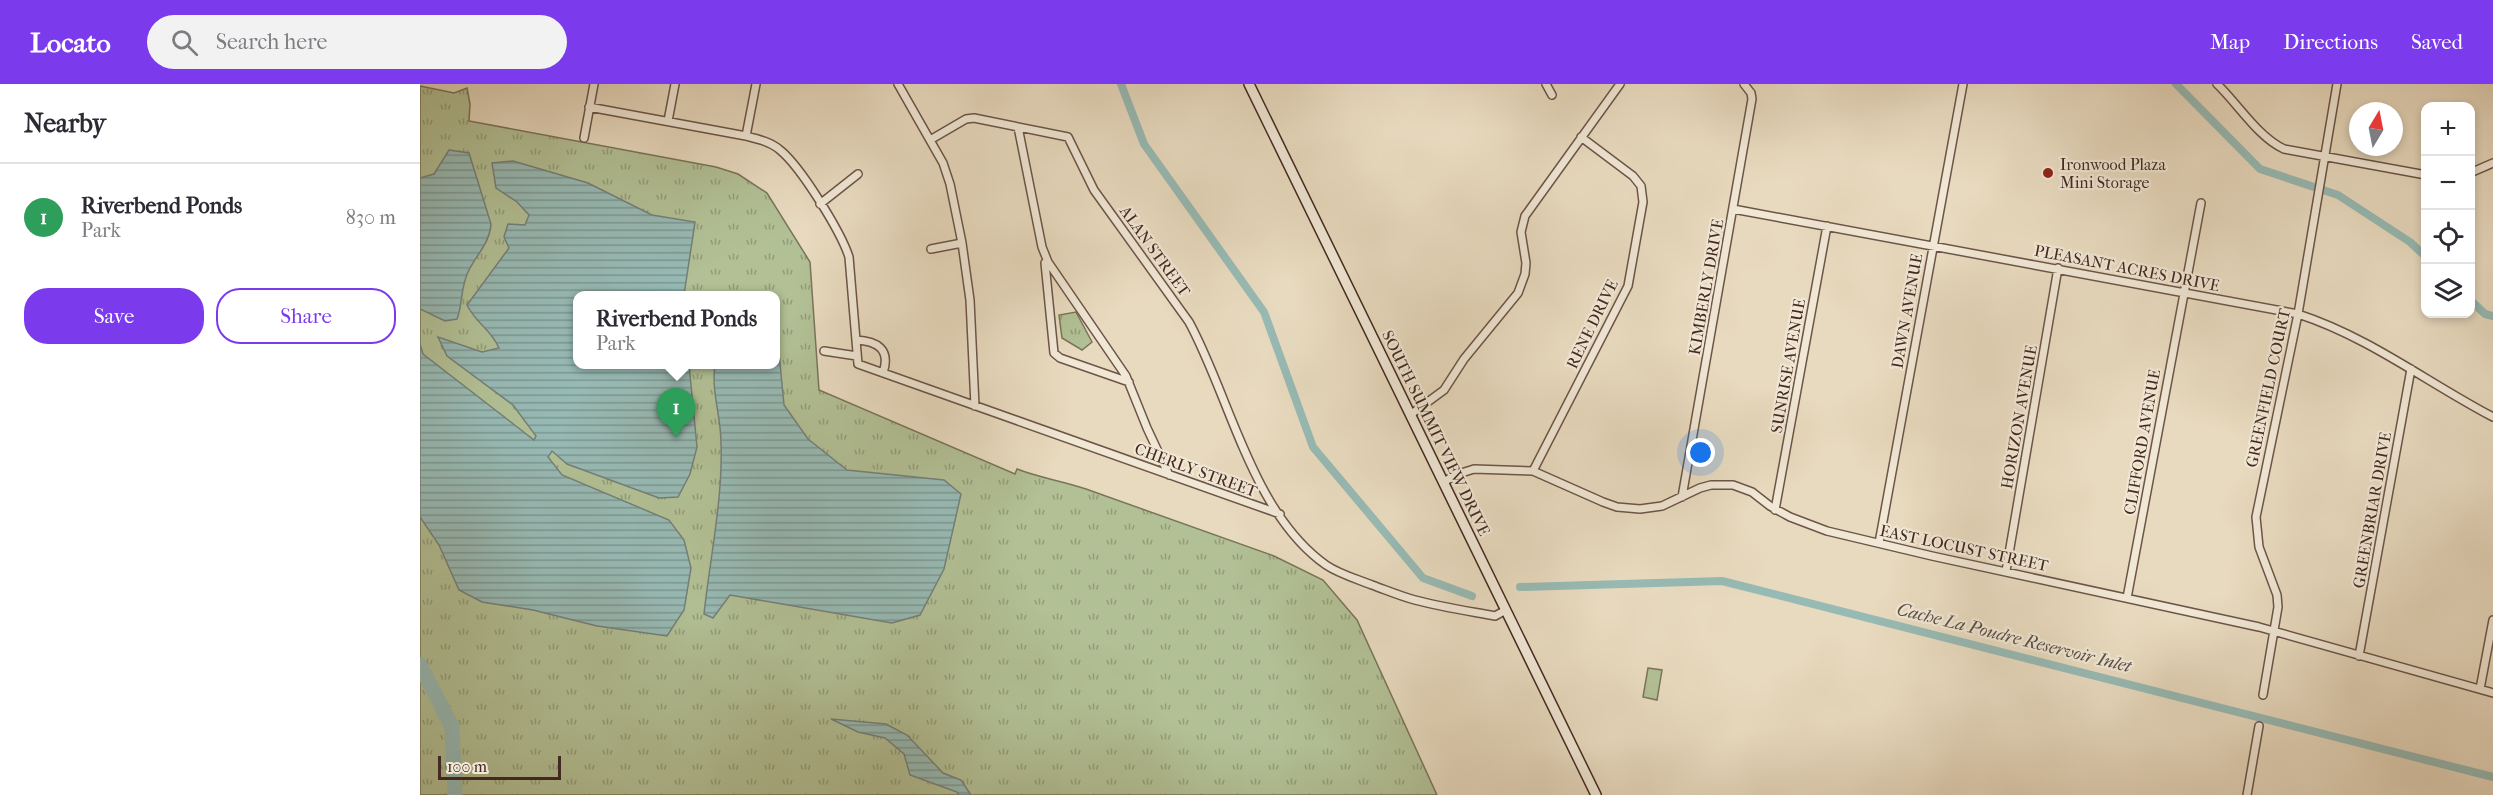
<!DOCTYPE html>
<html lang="en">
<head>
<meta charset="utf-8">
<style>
	:root { --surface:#fff; --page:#f2f2f3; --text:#2b2b33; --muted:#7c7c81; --line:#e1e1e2; --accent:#7c3aed }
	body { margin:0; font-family:"IM FELL French Canon",serif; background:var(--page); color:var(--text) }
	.controls { position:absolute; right:18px; top:18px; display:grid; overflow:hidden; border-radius:12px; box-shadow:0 3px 9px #0003 }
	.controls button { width:54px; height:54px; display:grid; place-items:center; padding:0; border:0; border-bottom:2px solid var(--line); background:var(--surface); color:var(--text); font:30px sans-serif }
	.compass { position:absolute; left:1929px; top:18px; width:54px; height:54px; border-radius:50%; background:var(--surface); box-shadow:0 3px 9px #0003; rotate:10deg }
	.scale { position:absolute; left:18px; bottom:15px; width:123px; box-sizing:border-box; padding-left:6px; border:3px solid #432920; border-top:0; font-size:16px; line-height:21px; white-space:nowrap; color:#432920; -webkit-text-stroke:4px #f0e7d5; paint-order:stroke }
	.you { position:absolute; left:1281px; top:369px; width:21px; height:21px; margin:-15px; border:4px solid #fff; border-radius:50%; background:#1a73e8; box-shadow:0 0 0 9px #1a73e833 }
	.badge { display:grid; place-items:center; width:39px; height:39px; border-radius:50%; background:var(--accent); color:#fff; font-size:20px; font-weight:700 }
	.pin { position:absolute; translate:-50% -50px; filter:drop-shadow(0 2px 3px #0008) }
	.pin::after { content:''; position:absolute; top:32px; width:21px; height:18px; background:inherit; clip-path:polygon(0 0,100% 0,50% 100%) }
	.popup { position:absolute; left:153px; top:207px; width:207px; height:78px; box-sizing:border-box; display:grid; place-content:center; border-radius:12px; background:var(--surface); filter:drop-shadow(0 2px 4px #0005); font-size:20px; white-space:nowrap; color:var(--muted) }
	.popup b { font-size:22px; color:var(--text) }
	.popup::after { content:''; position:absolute; left:50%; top:100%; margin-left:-12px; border:12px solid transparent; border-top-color:var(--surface) }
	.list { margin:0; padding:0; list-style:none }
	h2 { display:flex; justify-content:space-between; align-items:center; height:78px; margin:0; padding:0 24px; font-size:26px }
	h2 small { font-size:20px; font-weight:400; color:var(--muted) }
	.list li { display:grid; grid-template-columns:39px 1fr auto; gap:18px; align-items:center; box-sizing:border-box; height:108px; padding:0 24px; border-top:2px solid var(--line) }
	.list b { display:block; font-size:22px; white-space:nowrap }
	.list p { margin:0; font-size:20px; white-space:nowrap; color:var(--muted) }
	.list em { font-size:20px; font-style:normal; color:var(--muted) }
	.actions { display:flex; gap:12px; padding:18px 24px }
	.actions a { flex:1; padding:14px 0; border:2px solid var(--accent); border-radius:24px; text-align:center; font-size:21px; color:var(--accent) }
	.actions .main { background:var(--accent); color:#fff }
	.icon { flex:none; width:33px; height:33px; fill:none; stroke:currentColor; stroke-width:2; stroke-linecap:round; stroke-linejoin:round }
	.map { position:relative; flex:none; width:2073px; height:711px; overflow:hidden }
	header { display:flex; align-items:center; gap:36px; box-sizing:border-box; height:84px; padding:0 30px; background:var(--accent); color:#fff }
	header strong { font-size:28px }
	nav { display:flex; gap:33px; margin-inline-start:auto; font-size:21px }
	.search { width:420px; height:54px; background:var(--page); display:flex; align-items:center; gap:15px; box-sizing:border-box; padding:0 21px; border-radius:33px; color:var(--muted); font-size:22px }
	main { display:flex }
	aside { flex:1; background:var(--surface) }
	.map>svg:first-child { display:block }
</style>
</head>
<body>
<header>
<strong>Locato</strong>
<div class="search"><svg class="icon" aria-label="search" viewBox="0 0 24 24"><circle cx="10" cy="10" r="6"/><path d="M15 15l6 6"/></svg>Search here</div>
<nav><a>Map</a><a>Directions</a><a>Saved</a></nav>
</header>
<main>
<aside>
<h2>Nearby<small></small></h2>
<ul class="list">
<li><span class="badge" style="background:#2e9e5b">1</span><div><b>Riverbend Ponds</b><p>Park</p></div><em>830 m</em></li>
</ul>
<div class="actions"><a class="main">Save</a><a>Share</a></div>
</aside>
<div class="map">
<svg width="2073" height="711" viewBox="0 0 2073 711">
	<defs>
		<pattern id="park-tufts" width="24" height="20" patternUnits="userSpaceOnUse" patternTransform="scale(1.5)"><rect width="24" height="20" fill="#b2c095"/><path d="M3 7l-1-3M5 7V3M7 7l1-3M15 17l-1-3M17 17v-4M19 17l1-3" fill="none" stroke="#929c79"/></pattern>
		<pattern id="water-rules" width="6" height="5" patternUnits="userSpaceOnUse" patternTransform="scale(1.5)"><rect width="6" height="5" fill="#97bab4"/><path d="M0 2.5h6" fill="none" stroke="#7d9792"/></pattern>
	</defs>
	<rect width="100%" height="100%" fill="#e8dabf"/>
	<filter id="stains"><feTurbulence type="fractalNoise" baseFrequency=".00333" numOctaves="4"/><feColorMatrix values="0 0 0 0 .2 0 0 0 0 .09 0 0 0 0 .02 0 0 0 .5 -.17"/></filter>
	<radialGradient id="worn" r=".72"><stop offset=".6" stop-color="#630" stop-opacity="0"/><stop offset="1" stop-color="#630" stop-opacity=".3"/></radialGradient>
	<!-- grass -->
	<path fill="#b2c095" stroke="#7a745a" stroke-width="1.5" d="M1228 584 1242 586 1237 616 1223 613Z"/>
	<!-- park -->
	<path fill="url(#park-tufts)" stroke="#7a745a" stroke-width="1.5" fill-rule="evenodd" d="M0 2 34 9 47 4 50 20 49 37 296 83 318 90 347 109 390 178 399 306 595 390 597 385C620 394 643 397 666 405L854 472 903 496 937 536 1017 711H0ZM157 212H355V280H157Z
		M656 228 672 258 662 266 642 254 639 231Z"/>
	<!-- water -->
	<path fill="url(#water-rules)" stroke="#758079" stroke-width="1.5" d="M29 66 49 69 71 140C70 159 56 171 48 188 40 206 43 219 37 235L25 237 0 225V94L14 90Z
		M93 77 168 99 232 131 275 138 264 211 157 212V280L269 281 277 363 270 390 258 413 239 414 147 380 132 367 128 373 142 391 249 436 264 456 271 484 264 526 247 552 177 542 113 526 62 518 39 506 19 461 0 433V260L3 270 114 356 116 352 93 321 27 272 18 253 62 268 79 264C70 244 57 241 47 221L89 164 84 153 88 140 105 141 109 131 97 118 76 104 72 79Z
		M355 228 364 321 388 355 427 386 524 396 541 410 524 485 500 531 472 539 310 511 293 534 284 530C290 474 303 415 301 359 301 332 291 307 295 281L355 280Z
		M411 635 466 640 487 651 523 689 541 696 551 711H539L537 708 490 691 484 670 465 654 438 648Z"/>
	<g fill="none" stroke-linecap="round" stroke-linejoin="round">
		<!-- canal -->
		<path stroke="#97bab4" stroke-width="8" d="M701 0 724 60 844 228 893 363 1003 494 1052 512
			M1756 0 1840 85 1918 111 1990 158 2006 173
			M2050 216 2065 230 2073 232
			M1100 503 1302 497 2073 693"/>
		<!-- river -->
		<path stroke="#97bab4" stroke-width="15" d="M0 581 32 643 35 711"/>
		<defs>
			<path id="street" d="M478 0 523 79 530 100 542 159 550 216 555 322
				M1126 0 1132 11
				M1797 0C1818 20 1838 53 1864 65L2006 91
				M169 23 326 52C338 55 351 58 360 66 381 83 421 148 429 173L438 280 860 430
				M248 37 255 0
				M598 43 622 163 628 178 706 292 727 344 749 391
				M326 52 336 0
				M164 54 174 0
				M510 56 546 35 554 34 648 53 674 106 769 238C810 313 832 429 906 481 919 490 937 495 952 501 966 506 980 512 995 516 1021 523 1048 527 1075 532L1086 526
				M2050 89 2073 79
				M400 120 438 90
				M1313 125 1878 230C1949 253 2008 299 2073 333
				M511 165 542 159
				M625 179 634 269 640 274 709 298
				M436 256C457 257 471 265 463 289
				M404 267 437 272
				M990 331 1024 306 1044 275 1098 209 1105 190 1106 179 1101 148 1105 132 1200 0
				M1113 387 1208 202 1223 118 1221 102 1213 92 1161 53
				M1024 398 1035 391 1054 385 1113 387 1183 418 1197 423 1220 425 1242 422 1280 404 1291 401H1313L1332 408 1350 422 1370 433 1407 447 1512 472 1839 543 2073 609
				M1262 413 1332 15 1331 9 1324 0
				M1355 426 1407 142
				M1459 459 1543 0
				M1586 487 1638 184
				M1707 514 1781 119
				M1939 572 1991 285
				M2060 605 2073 536
				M1843 611 1858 523 1857 511 1839 463 1836 433 1878 230 1917 0
				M1827 711 1839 642"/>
			<path id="secondary" d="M829 0 1176 711"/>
		</defs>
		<!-- street casing -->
		<use href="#street" stroke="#6c5548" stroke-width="10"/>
		<!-- secondary casing -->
		<use href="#secondary" stroke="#432920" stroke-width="12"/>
		<!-- street -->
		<use href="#street" stroke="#f0e7d5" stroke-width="7"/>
		<!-- secondary -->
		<use href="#secondary" stroke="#f0e7d5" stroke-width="9"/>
	</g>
	<!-- markers -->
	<circle fill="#8f2418" stroke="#f0e7d5" stroke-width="2" cx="1628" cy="89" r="6"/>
	<g text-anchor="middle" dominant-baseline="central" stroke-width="4.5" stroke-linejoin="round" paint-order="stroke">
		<!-- poi labels -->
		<g font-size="16" fill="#432920" stroke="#f0e7d5" text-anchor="start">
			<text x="1640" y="80">Ironwood Plaza<tspan x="1640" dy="18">Mini Storage</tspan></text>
		</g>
		<!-- street labels -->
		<g font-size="16" fill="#432920" stroke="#f0e7d5">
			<text transform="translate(735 167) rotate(54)">ALAN STREET</text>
			<text transform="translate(1707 184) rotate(11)">PLEASANT ACRES DRIVE</text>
			<text transform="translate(1286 203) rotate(-80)">KIMBERLY DRIVE</text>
			<text transform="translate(1487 227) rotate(-80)">DAWN AVENUE</text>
			<text transform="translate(1172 240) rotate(-64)">RENE DRIVE</text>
			<text transform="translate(1368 282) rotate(-80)">SUNRISE AVENUE</text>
			<text transform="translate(1848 304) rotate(-78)">GREENFIELD COURT</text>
			<text transform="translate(1599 333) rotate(-80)">HORIZON AVENUE</text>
			<text transform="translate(1016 349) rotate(64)">SOUTH SUMMIT VIEW DRIVE</text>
			<text transform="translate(1722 358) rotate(-80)">CLIFFORD AVENUE</text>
			<text transform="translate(776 386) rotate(20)">CHERLY STREET</text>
			<text transform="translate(1952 426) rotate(-80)">GREENBRIAR DRIVE</text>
			<text transform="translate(1544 464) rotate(12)">EAST LOCUST STREET</text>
		</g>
		<!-- water labels -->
		<g font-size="18" font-style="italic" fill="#584d45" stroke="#f0e7d5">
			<text transform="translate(1594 554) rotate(14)">Cache La Poudre Reservoir Inlet</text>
		</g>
	</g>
	<rect width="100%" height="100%" filter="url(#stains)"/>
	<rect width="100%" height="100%" fill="url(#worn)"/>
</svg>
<div class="controls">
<button>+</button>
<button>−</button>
<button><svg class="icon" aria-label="locate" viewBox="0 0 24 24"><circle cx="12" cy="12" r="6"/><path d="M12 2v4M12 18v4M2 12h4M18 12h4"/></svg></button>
<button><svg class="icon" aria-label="layers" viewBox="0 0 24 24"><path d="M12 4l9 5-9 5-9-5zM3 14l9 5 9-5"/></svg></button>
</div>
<svg class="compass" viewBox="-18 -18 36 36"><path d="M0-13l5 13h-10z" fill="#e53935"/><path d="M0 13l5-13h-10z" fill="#7c7c81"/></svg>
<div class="scale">100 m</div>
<div class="you"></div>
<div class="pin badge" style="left:256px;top:354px;background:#2e9e5b">1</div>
<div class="popup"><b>Riverbend Ponds</b>Park</div>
</div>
</main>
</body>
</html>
